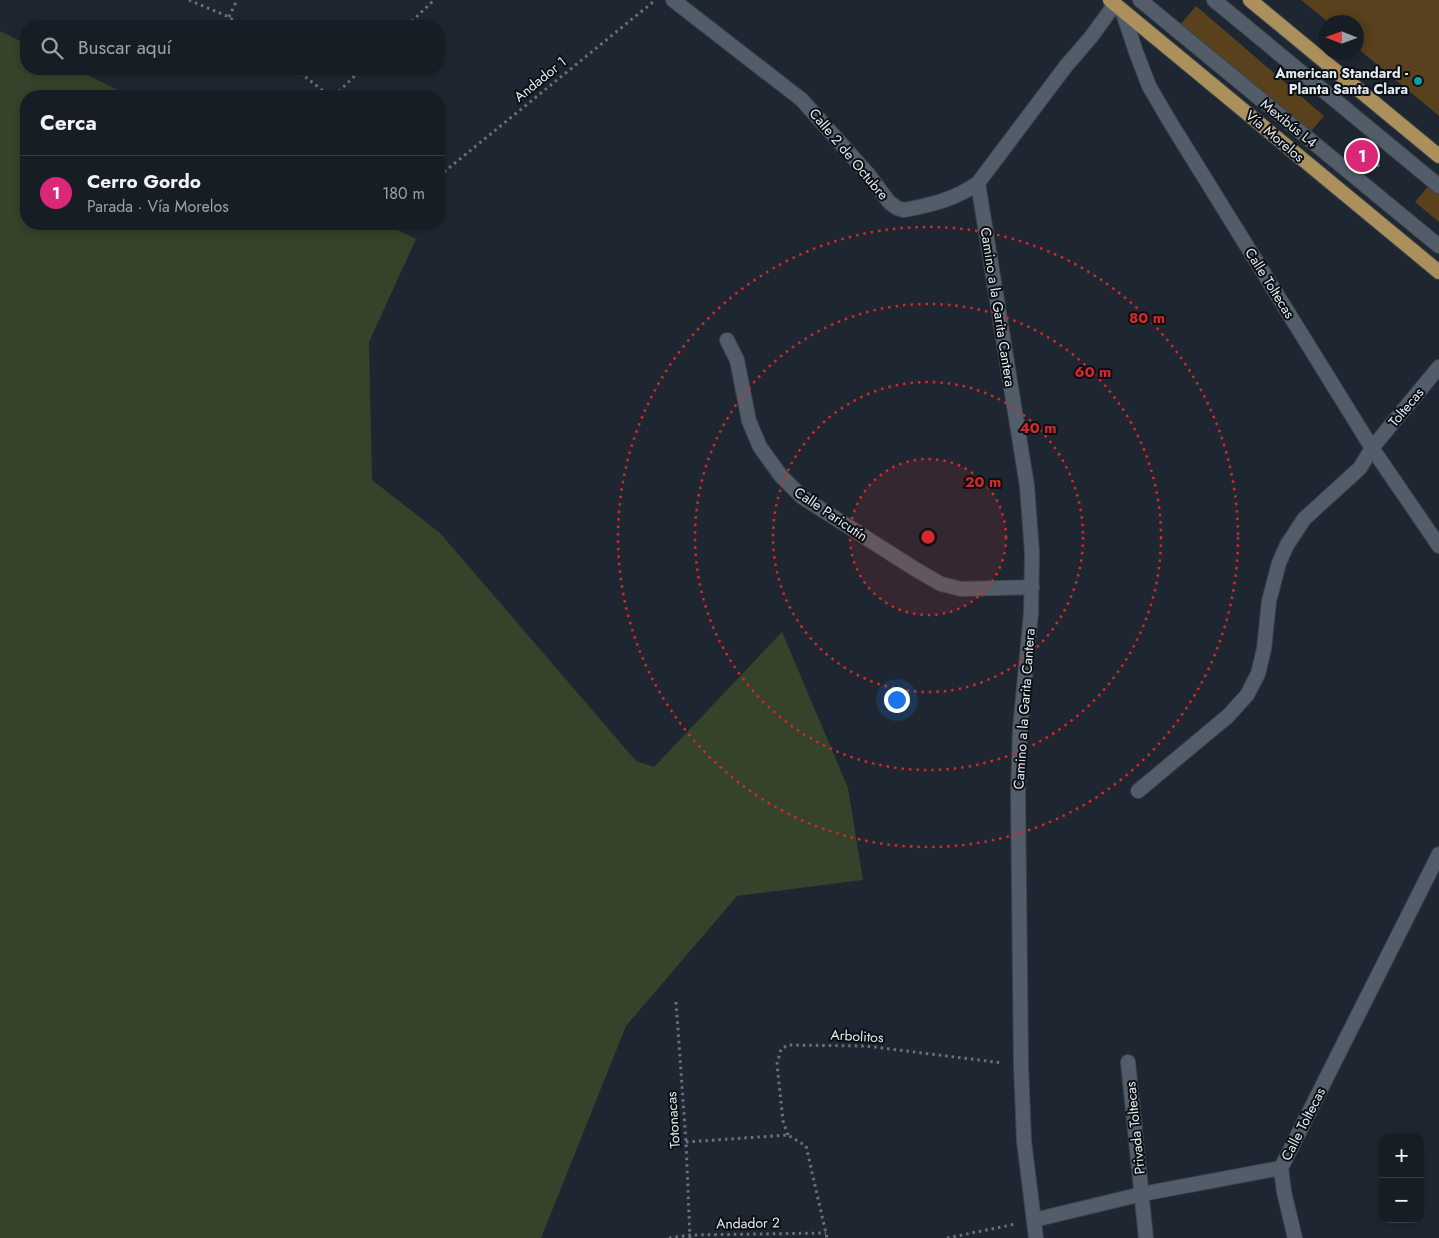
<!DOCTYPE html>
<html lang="es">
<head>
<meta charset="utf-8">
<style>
	:root { --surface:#161d25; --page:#1f262d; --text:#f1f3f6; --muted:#9ea2a7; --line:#353b42; --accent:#db2777 }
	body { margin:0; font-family:Jost,sans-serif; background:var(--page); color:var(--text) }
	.controls { position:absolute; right:15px; bottom:15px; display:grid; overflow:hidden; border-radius:10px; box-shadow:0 2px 8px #0003 }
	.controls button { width:45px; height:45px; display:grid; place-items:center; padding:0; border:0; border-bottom:1px solid var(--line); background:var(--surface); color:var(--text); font:25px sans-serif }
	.compass { position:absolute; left:1319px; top:15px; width:45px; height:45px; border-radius:50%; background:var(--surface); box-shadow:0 2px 8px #0003; rotate:271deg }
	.you { position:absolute; left:896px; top:699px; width:18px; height:18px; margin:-12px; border:4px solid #fff; border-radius:50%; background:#1a73e8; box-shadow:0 0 0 8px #1a73e833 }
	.badge { display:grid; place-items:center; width:32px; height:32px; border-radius:50%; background:var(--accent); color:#fff; font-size:16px; font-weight:700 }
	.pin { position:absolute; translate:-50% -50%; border:2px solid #fff; box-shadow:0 1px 5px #0006 }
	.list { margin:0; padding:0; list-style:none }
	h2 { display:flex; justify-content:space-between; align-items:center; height:65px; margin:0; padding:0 20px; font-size:21px }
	h2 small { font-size:16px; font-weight:400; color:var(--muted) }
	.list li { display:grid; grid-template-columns:32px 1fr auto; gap:15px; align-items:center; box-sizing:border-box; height:75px; padding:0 20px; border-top:1px solid var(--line) }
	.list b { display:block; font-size:19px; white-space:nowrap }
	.list p { margin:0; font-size:16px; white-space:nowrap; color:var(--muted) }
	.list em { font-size:16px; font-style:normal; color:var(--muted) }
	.icon { flex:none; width:28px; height:28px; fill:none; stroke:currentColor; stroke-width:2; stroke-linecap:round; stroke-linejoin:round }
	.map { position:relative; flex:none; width:1439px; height:1238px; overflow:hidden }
	.search { position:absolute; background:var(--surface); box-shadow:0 2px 8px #0003; left:20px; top:20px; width:425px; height:55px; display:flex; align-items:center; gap:12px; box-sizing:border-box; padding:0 18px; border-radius:20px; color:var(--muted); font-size:19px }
	.panel { position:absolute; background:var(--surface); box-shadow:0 2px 8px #0003; left:20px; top:90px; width:425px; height:140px; border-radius:20px }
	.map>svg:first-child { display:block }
</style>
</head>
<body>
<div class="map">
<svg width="1439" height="1238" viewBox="0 0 1439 1238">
	<rect width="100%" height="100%" fill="#1e2731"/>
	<!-- green -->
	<path fill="#35432a" d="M0 31 26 44V69H75L130 96H26V224H385L416 239 369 342 372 480 440 533 636 761 654 767 782 632 848 788 863 880 737 896 626 1026 541 1238H0Z"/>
	<!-- building -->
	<path fill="#58411c" d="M1301 0H1439V116L1356 47V22H1328Z
		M1196 6 1324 116 1307 136 1179 26Z
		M1432 182 1439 188V222L1415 202Z"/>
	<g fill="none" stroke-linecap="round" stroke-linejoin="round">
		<defs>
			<path id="service" d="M1140 0 1439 246
				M1214 0 1439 186
				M1138 791 1228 716 1247 695 1258 674 1264 649 1269 601 1279 563 1287 545 1304 519 1360 468 1372 448 1439 367"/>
			<path id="minor" d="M673 0 802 100 868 174 889 202 897 208 904 210C931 205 956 199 978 183L1066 66 1091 37 1115 4
				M1122 10 1136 52 1149 86 1170 122 1372 448 1439 546
				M978 183 1027 486 1032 553 1031 613 1020 729 1018 793 1021 1065 1024 1141 1036 1238
				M727 340 737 360 749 421 760 447 781 476 802 497 915 569 941 584 961 589 1032 587
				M1128 1062 1146 1238
				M1281 1168 1439 854
				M1281 1168 1284 1192 1295 1238
				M1034 1220 1142 1194 1281 1168"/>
			<path id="primary" d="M1110 0 1439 272
				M1250 0 1439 156"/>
		</defs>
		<!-- service casing -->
		<use href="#service" stroke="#3c444d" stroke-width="16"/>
		<!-- minor casing -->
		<use href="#minor" stroke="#3c444d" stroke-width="16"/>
		<!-- primary casing -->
		<use href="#primary" stroke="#3c444d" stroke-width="16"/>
		<!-- path -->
		<path stroke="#69717a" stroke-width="3" stroke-dasharray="2.5 4" stroke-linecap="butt" d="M189 0 229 17 241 26
			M229 17 237 0
			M407 26 434 0
			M295 69 330 96
			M334 96 362 69
			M1366 158 1382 168
			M439 176 653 2
			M676 1002 686 1142 690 1238
			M788 1135 783 1121 777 1064 781 1049 788 1045 866 1046 1003 1063
			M686 1142 788 1135 806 1146 827 1238
			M669 1238 690 1235 826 1233
			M947 1238 1016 1224"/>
		<!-- service -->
		<use href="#service" stroke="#535d69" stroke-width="14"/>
		<!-- minor -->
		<use href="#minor" stroke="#535d69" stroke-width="14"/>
		<!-- primary -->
		<use href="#primary" stroke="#ac905c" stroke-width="14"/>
	</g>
	<!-- distance rings -->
	<circle cx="928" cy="537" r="78" fill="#d62828" fill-opacity=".12"/>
	<g fill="none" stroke="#d62828" stroke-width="2.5" stroke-dasharray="2.5 5">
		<circle cx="928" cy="537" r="78"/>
		<circle cx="928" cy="537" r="155"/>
		<circle cx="928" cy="537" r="233"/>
		<circle cx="928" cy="537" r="310"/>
	</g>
	<!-- markers -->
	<circle fill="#0f9aa8" stroke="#0b0f14" stroke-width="2" cx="1418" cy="81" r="5"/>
	<g text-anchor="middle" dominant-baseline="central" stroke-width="4" stroke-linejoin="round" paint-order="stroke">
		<!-- poi labels -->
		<g font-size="14" font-weight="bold" fill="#e4eaf1" stroke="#0b0f14" text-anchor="end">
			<text x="1408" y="73">American Standard -<tspan x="1408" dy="16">Planta Santa Clara</tspan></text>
		</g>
		<!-- street labels -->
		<g font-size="14" fill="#e4eaf1" stroke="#0b0f14">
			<text transform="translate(540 79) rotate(-39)">Andador 1</text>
			<text transform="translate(1289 123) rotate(39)">Mexibús L4</text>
			<text transform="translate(1275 136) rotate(40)">Vía Morelos</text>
			<text transform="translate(849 154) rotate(50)">Calle 2 de Octubre</text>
			<text transform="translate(1270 283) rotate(58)">Calle Toltecas</text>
			<text transform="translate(998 307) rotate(81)">Camino a la Garita Cantera</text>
			<text transform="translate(1406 407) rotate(-50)">Toltecas</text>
			<text transform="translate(831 514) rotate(34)">Calle Paricutín</text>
			<text transform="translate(1024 709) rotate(-86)">Camino a la Garita Cantera</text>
			<text transform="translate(857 1036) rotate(3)">Arbolitos</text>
			<text transform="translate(673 1120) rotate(-94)">Totonacas</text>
			<text transform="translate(1303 1124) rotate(-63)">Calle Toltecas</text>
			<text transform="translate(1135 1128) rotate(-96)">Privada Toltecas</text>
			<text transform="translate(748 1223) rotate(-1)">Andador 2</text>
		</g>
	</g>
	<circle cx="928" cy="537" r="8" fill="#d62828" stroke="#0b0f14" stroke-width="2.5"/>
	<g font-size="15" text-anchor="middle" font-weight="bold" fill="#d62828" stroke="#0b0f14" stroke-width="4" stroke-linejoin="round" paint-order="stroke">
		<text x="1147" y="323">80 m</text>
		<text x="1093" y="377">60 m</text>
		<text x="1038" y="433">40 m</text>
		<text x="983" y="487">20 m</text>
	</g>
</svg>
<div class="controls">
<button>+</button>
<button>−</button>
</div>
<svg class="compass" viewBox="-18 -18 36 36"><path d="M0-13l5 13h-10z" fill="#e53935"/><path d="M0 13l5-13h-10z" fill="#9ea2a7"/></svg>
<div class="you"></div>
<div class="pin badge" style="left:1362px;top:156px">1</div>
<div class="search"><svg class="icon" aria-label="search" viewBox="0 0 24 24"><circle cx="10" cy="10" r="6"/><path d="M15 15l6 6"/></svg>Buscar aquí</div>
<section class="panel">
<h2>Cerca<small></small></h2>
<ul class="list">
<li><span class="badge">1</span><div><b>Cerro Gordo</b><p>Parada · Vía Morelos</p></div><em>180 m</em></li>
</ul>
</section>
</div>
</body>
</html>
